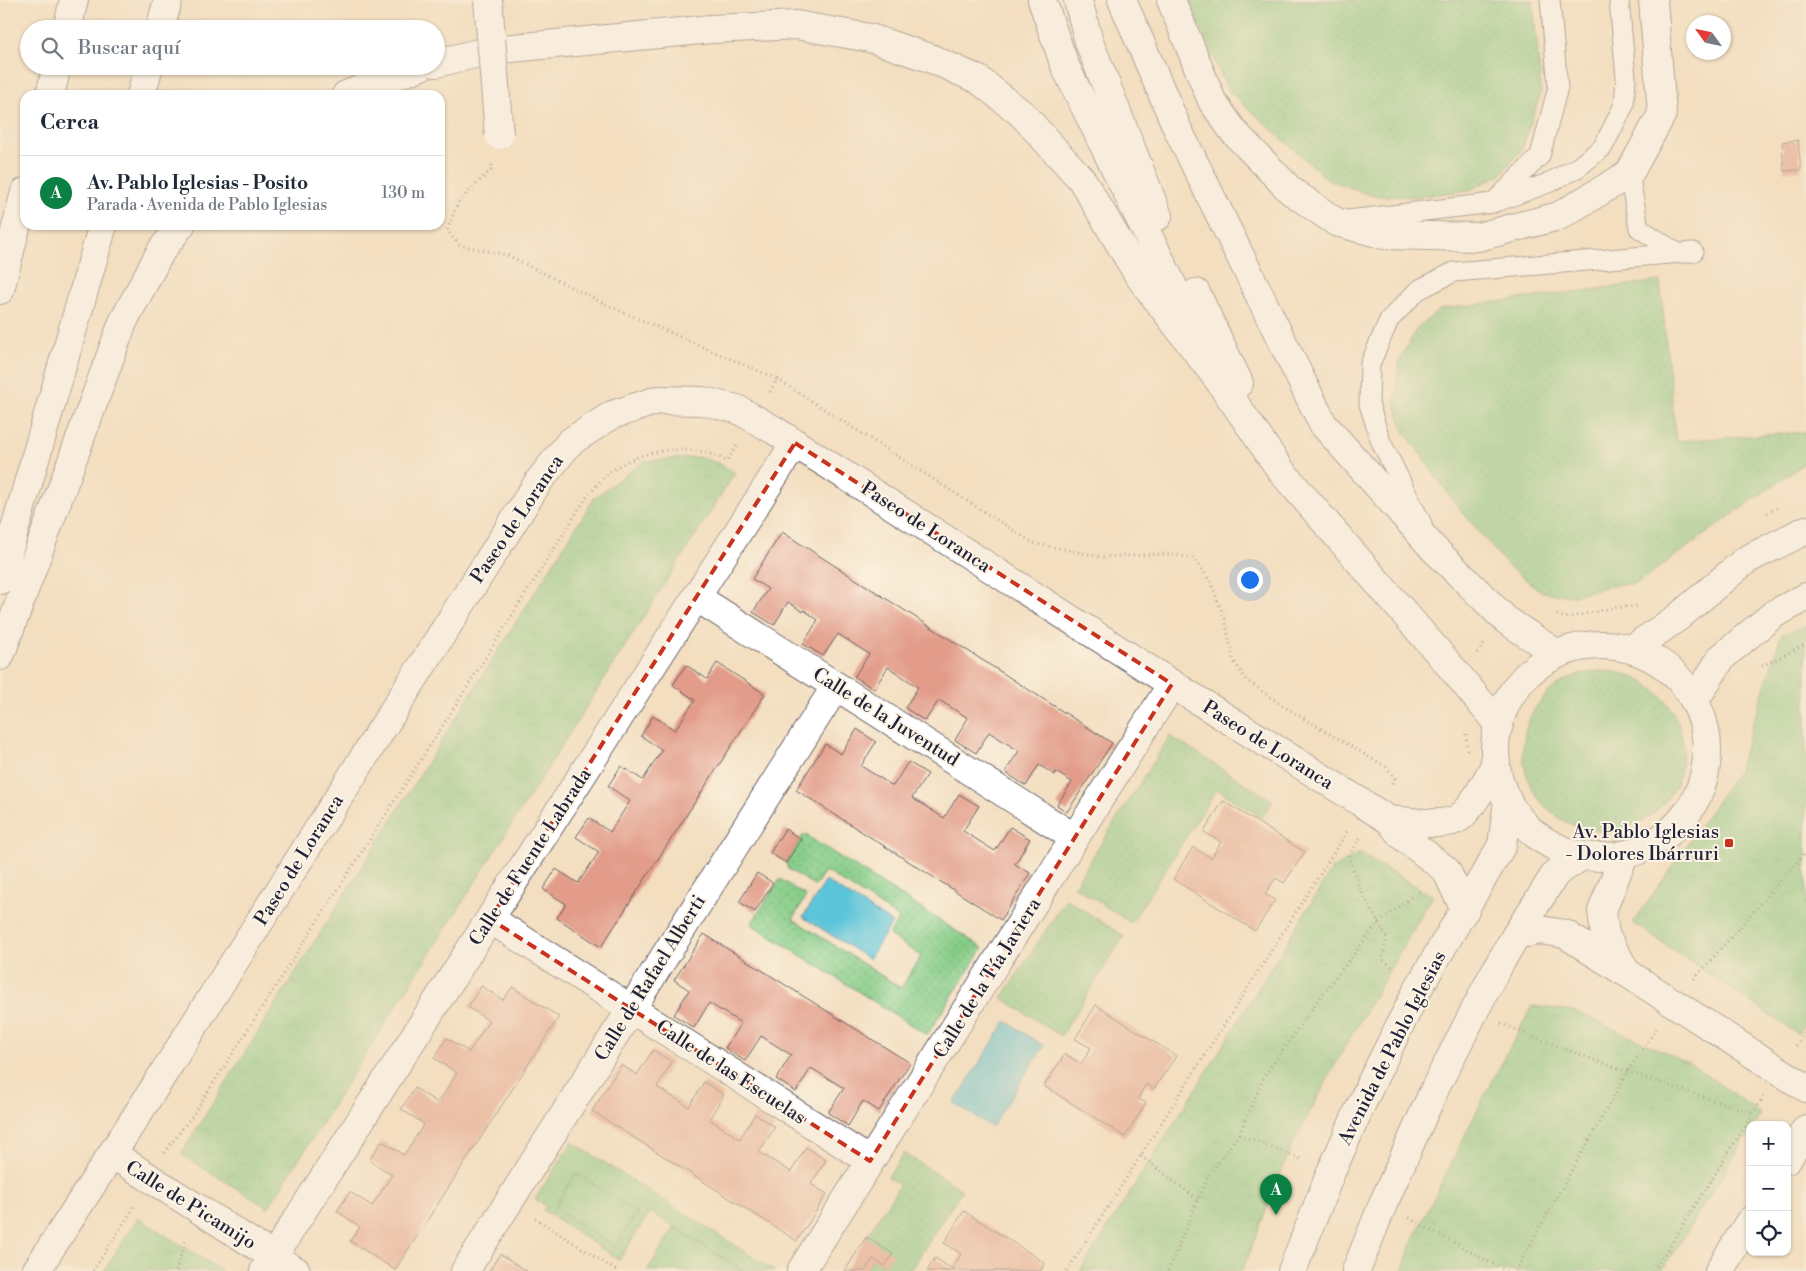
<!DOCTYPE html>
<html lang="es">
<head>
<meta charset="utf-8">
<style>
	:root { --surface:#fff; --page:#f6f6f7; --text:#1f2937; --muted:#747a83; --line:#e0e1e3; --accent:#0b8043 }
	body { margin:0; font-family:"Libre Bodoni",serif; background:var(--page); color:var(--text) }
	.controls { position:absolute; right:15px; bottom:15px; display:grid; overflow:hidden; border-radius:10px; box-shadow:0 1px 4px #0004 }
	.controls button { width:45px; height:45px; display:grid; place-items:center; padding:0; border:0; border-bottom:1px solid var(--line); background:var(--surface); color:var(--text); font:25px sans-serif }
	.compass { position:absolute; left:1686px; top:15px; width:45px; height:45px; border-radius:50%; background:var(--surface); box-shadow:0 1px 4px #0004; rotate:303deg }
	.you { position:absolute; left:1249px; top:579px; width:18px; height:18px; margin:-12px; border:4px solid #fff; border-radius:50%; background:#1a73e8; box-shadow:0 0 0 8px #1a73e833 }
	.badge { display:grid; place-items:center; width:32px; height:32px; border-radius:50%; background:var(--accent); color:#fff; font-size:16px; font-weight:700 }
	.pin { position:absolute; translate:-50% -41px; filter:drop-shadow(0 1px 2px #0008) }
	.pin::after { content:''; position:absolute; top:26px; width:18px; height:15px; background:inherit; clip-path:polygon(0 0,100% 0,50% 100%) }
	.list { margin:0; padding:0; list-style:none }
	h2 { display:flex; justify-content:space-between; align-items:center; height:65px; margin:0; padding:0 20px; font-size:21px }
	h2 small { font-size:16px; font-weight:400; color:var(--muted) }
	.list li { display:grid; grid-template-columns:32px 1fr auto; gap:15px; align-items:center; box-sizing:border-box; height:75px; padding:0 20px; border-top:1px solid var(--line) }
	.list b { display:block; font-size:19px; white-space:nowrap }
	.list p { margin:0; font-size:16px; white-space:nowrap; color:var(--muted) }
	.list em { font-size:16px; font-style:normal; color:var(--muted) }
	.icon { flex:none; width:28px; height:28px; fill:none; stroke:currentColor; stroke-width:2; stroke-linecap:round; stroke-linejoin:round }
	.map { position:relative; flex:none; width:1806px; height:1271px; overflow:hidden }
	.search { position:absolute; background:var(--surface); box-shadow:0 1px 4px #0004; left:20px; top:20px; width:425px; height:55px; display:flex; align-items:center; gap:12px; box-sizing:border-box; padding:0 18px; border-radius:28px; color:var(--muted); font-size:19px }
	.panel { position:absolute; background:var(--surface); box-shadow:0 1px 4px #0004; left:20px; top:90px; width:425px; height:140px; border-radius:15px }
	.map>svg:first-child { display:block }
</style>
</head>
<body>
<div class="map">
<svg width="1806" height="1271" viewBox="0 0 1806 1271">
	<defs>
		<pattern id="grass-dots" width="8" height="8" patternUnits="userSpaceOnUse" patternTransform="scale(1.25)"><rect width="8" height="8" fill="#85cc87"/><path d="M2 2h.1M6 6h.1" fill="none" stroke="#73af75" stroke-width="1.8" stroke-linecap="round"/></pattern>
		<pattern id="park-crowns" width="20" height="18" patternUnits="userSpaceOnUse" patternTransform="scale(1.25)"><rect width="20" height="18" fill="#85cc87"/><path d="M2 6a3 3 0 1 1 6 0M12 15a3 3 0 1 1 6 0" fill="none" stroke="#73af75"/></pattern>
	</defs>
	<rect width="100%" height="100%" fill="#fcf5e5"/>
	<filter id="ink" filterUnits="userSpaceOnUse"><feTurbulence type="fractalNoise" baseFrequency=".02" numOctaves="2"/><feDisplacementMap in="SourceGraphic" scale="10" xChannelSelector="R" yChannelSelector="G"/><feConvolveMatrix kernelMatrix="1 2 1 2 8 2 1 2 1" color-interpolation-filters="sRGB"/></filter>
	<filter id="wash" filterUnits="userSpaceOnUse"><feTurbulence type="fractalNoise" baseFrequency=".0096" numOctaves="4" result="noise"/><feDisplacementMap in="SourceGraphic" scale="20" xChannelSelector="R" yChannelSelector="G"/><feGaussianBlur stdDeviation="1.12" result="paint"/><feColorMatrix in="noise" values="0 0 0 0 0 0 0 0 0 0 0 0 0 0 0 0 0 1.4 0 .05"/><feComposite in="paint" operator="in"/></filter>
	<g filter="url(#wash)">
		<rect width="100%" height="100%" fill="#f3dec0"/>
		<!-- grass -->
		<path fill="url(#grass-dots)" stroke="#547761" d="M1189 0H1533L1541 92 1522 149 1501 174 1470 190 1416 197 1373 196 1327 179 1227 89Z
			M1660 281 1676 441 1806 432V462L1636 584 1611 585 1571 596 1542 592 1507 565 1454 502 1404 431 1395 402 1399 362 1417 328 1441 309Z
			M1523 751a80 80 0 1 1 160 0a80 80 0 1 1-160 0Z
			M1170 736 1273 801 1262 818 1217 789 1131 923 1074 886Z
			M804 834 983 948 927 1035 751 924 780 879 806 896 793 919 901 988 921 956 889 935 899 918 825 871 815 886 788 869 786 863Z
			M1066 899 1124 936 1061 1036 1002 998Z
			M572 1142 775 1271H744L650 1212 619 1260 543 1210 546 1206 535 1199Z
			M904 1153 962 1190 910 1271H865L873 1259 885 1266 892 1254 866 1237 900 1185 888 1177Z"/>
		<!-- park -->
		<path fill="url(#park-crowns)" stroke="#547761" d="M699 457 720 464 735 473 268 1208 181 1154 595 497 644 461Z
			M1806 626V1021L1798 1034 1633 923 1738 771 1781 635Z
			M1359 853 1433 896 1344 1048 1290 1150 1242 1271H1080L1213 1062 1332 869Z
			M1532 1006 1574 1011 1693 1065 1761 1114 1754 1125H1750V1132L1662 1271H1402L1413 1240 1485 1095Z
			M576 1173 637 1213 615 1247 554 1208Z
			M138 1218 222 1271H104Z"/>
		<!-- pitch -->
		<path fill="#85cc87" stroke="#547761" d="M674 1228 744 1271H647Z"/>
		<!-- water -->
		<path fill="#5dc5d9" stroke="#40748a" d="M826 881 892 923 869 959 803 917Z
			M1006 1021 1044 1046 992 1127 954 1103Z"/>
		<g id="blocks">
			<!-- building -->
			<path fill="#e29c89" d="M1798 140 1801 170 1784 171 1782 142Z
				M782 532 1112 743 1067 812 1057 805 1072 782 1056 772 1055 775 1039 765 1026 786 1005 772 1019 751 989 732 976 753 955 740 968 718 955 710 939 700 925 721 905 708 918 687 888 667 874 689 854 677 869 654 838 634 823 656 803 644 818 620 804 610 803 612 788 602 774 625 753 612 768 589 752 579Z
				M717 663 765 694 601 947 557 918 566 904 543 889 556 869 578 883 599 852 576 837 589 818 610 832 630 801 608 786 621 766 643 780 662 750 641 736 653 716 675 730 695 700 673 685 686 665 707 679Z
				M857 729 876 742 861 766 893 786 908 762 928 774 912 798 944 818 959 794 979 806 963 831 995 851 1010 827 1030 839 1015 864 1030 873 1001 920 796 790 825 744 841 754Z
				M1223 801 1305 852 1284 883 1276 878 1265 894 1275 900 1255 931 1173 879 1193 847 1211 858 1221 842 1204 832Z
				M785 829 801 839 786 863 770 853Z
				M757 873 773 883 755 912 739 902Z
				M704 934 910 1063 879 1111 863 1101 848 1126 828 1113 844 1088 811 1068 796 1092 776 1079 791 1055 761 1036 745 1061 725 1048 741 1023 709 1003 694 1028 674 1015 689 990 674 980Z
				M481 986 503 1000 512 987 559 1017 395 1270 350 1241 360 1227 337 1211 350 1192 372 1206 392 1175 369 1160 382 1141 404 1155 424 1124 401 1109 415 1088 438 1103 457 1073 434 1058 447 1038 469 1052 489 1021 468 1007Z
				M1096 1005 1176 1056 1154 1089 1146 1084 1138 1098 1146 1103 1125 1137 1044 1086 1065 1054 1081 1064 1083 1061 1091 1048 1075 1039Z
				M653 1050 672 1062 657 1087 689 1107 704 1082 724 1095 709 1119 740 1139 755 1114 775 1127 759 1152 791 1172 806 1147 826 1160 811 1184 827 1194 797 1241 592 1111 621 1065 637 1075Z
				M964 1211 1045 1263 1040 1271H927L935 1258 952 1269 961 1254 944 1243Z
				M866 1237 893 1254 885 1266 873 1259 865 1271H845Z
				M500 1254 527 1271H489Z"/>
		</g>
	</g>
	<g filter="url(#ink)">
		<use href="#blocks" fill-opacity="0" stroke="#6b646a" stroke-width="1"/>
		<g fill="none" stroke-linecap="round" stroke-linejoin="round">
			<defs>
				<path id="service" d="M1629 174 1639 228 1677 253
					M1499 201 1548 183 1577 168 1603 147 1624 105 1626 78 1619 0
					M1348 220 1493 203 1540 156 1558 87 1550 0
					M1422 524 1381 442 1369 404 1370 364 1389 320 1418 290 1454 272 1693 252"/>
				<path id="minor" d="M1171 0 1212 101 1234 132 1291 191 1336 222 1385 235 1478 237 1559 216 1629 174 1662 114 1653 0
					M696 597 1075 838
					M490 919 870 1161
					M1627 973 1806 1088
					M112 1154 296 1271
					M1787 1160 1806 1129
					M264 1271 795 443
					M465 1271 836 686
					M801 1271 1172 684
					M1719 1271 1750 1221"/>
				<path id="tertiary" d="M1389 820C1406 821 1444 828 1459 818 1472 809 1488 778 1496 763
					M1624 855 1602 911 1605 935 1627 973
					M1516 935 1540 930 1565 934 1623 971
					M36 1271 146 1101 539 481 570 442 612 415 658 400 702 401 737 409 774 430 1172 684 1389 820 1401 835 1446 870 1465 910"/>
				<path id="secondary" d="M1495 751a106 106 0 1 1 212 0a106 106 0 1 1-212 0Z
					M1632 649 1677 618 1746 560 1806 530
					M1695 700 1722 657 1774 614 1806 597
					M1292 1271 1331 1172 1371 1083 1419 987 1502 845 1508 801
					M1356 1271 1383 1204 1436 1086 1492 977 1516 935 1556 873 1582 856"/>
				<path id="motorway" d="M1042 0 1065 66 1192 325
					M1078 0 1089 42 1158 216
					M1122 0 1178 130 1323 424 1433 548 1506 620 1557 654
					M67 29 74 0
					M160 29 168 0
					M436 63 492 50 712 29 796 25 870 38 930 58 979 80 1022 114 1082 180 1139 276 1220 382
					M50 95 57 66
					M141 95 149 66
					M346 95 421 66
					M0 290 25 192
					M1196 293 1239 383
					M1212 366 1220 382 1282 472 1457 674 1499 725
					M0 580 103 225
					M0 656 123 322 161 251 181 225"/>
			</defs>
			<!-- service casing -->
			<use href="#service" stroke="#6b646a" stroke-width="21"/>
			<!-- minor casing -->
			<use href="#minor" stroke="#6b646a" stroke-width="30"/>
			<!-- tertiary casing -->
			<use href="#tertiary" stroke="#6b646a" stroke-width="30"/>
			<!-- secondary casing -->
			<use href="#secondary" stroke="#6b646a" stroke-width="30"/>
			<!-- motorway casing -->
			<use href="#motorway" stroke="#6b646a" stroke-width="30"/>
			<!-- path -->
			<path stroke="#6b646a" stroke-width="3" stroke-dasharray="1 4" stroke-linecap="butt" d="M492 165 491 170 458 202 447 231 459 245 507 255 609 306 777 379
				M770 392 777 379 1033 543 1103 557 1166 554 1194 558 1210 581 1225 619 1233 659 1245 679 1283 706 1386 767 1395 778 1391 786
				M1767 513 1779 507
				M1557 615 1565 618 1613 608 1639 606
				M1477 653 1486 642
				M1762 666 1806 644
				M1466 734 1467 752
				M1360 838 1349 857 1361 891 1387 938 1382 959 1394 968
				M1694 979 1806 852
				M1501 1023C1582 1059 1669 1085 1753 1113
				M1796 1046 1806 1031
				M1239 1134 1303 1160
				M164 1153 195 1112 447 719 586 498C593 490 601 479 610 472 642 448 692 442 727 461L738 444
				M1141 1156 1198 1200
				M535 1218 617 1271
				M1409 1218 1506 1271
				M93 1271 131 1212 134 1203
				M176 1271 185 1241
				M1067 1271 1347 832 1349 830
				M1168 1271 1207 1178 1239 1134 1265 1075 1321 996 1379 922 1422 889
				M1515 1271 1628 1071 1657 1028
				M1654 1271 1764 1096"/>
			<!-- service -->
			<use href="#service" stroke="#fff" stroke-width="19"/>
			<!-- minor -->
			<use href="#minor" stroke="#fff" stroke-width="28"/>
			<!-- tertiary -->
			<use href="#tertiary" stroke="#fff" stroke-width="28"/>
			<!-- secondary -->
			<use href="#secondary" stroke="#fff" stroke-width="28"/>
			<!-- motorway -->
			<use href="#motorway" stroke="#fff" stroke-width="28"/>
			<defs>
				<path id="minor-bridge" d="M488 0 499 135"/>
			</defs>
			<!-- minor-bridge casing -->
			<use href="#minor-bridge" stroke="#6b646a" stroke-width="30" stroke-linecap="butt"/>
			<!-- minor-bridge -->
			<use href="#minor-bridge" stroke="#fff" stroke-width="28"/>
		</g>
	</g>
	<!-- marked area -->
	<path d="M0 0H1806V1271H0ZM795 443 1172 684 870 1161 490 919Z" fill="#f3dec0" fill-opacity=".55" fill-rule="evenodd"/>
	<path fill="none" stroke="#c8321e" stroke-width="4" stroke-dasharray="10 6" stroke-linejoin="round" d="M795 443 1172 684 870 1161 490 919Z"/>
	<!-- markers -->
	<rect fill="#c8321e" stroke="#fcf5e5" stroke-width="2" x="1724" y="838" width="10" height="10" rx="2.5"/>
	<g text-anchor="middle" dominant-baseline="central" stroke-width="4" stroke-linejoin="round" paint-order="stroke">
		<!-- street labels -->
		<g font-size="19" fill="#22223b" stroke="#fcf5e5">
			<text transform="translate(517 519) rotate(-56)">Paseo de Loranca</text>
			<text transform="translate(926 527) rotate(33)">Paseo de Loranca</text>
			<text transform="translate(886 717) rotate(32)">Calle de la Juventud</text>
			<text transform="translate(1268 745) rotate(32)">Paseo de Loranca</text>
			<text transform="translate(530 857) rotate(-57)">Calle de Fuente Labrada</text>
			<text transform="translate(299 860) rotate(-58)">Paseo de Loranca</text>
			<text transform="translate(650 978) rotate(-58)">Calle de Rafael Alberti</text>
			<text transform="translate(987 978) rotate(-58)">Calle de la Tía Javiera</text>
			<text transform="translate(1392 1048) rotate(-63)">Avenida de Pablo Iglesias</text>
			<text transform="translate(731 1072) rotate(33)">Calle de las Escuelas</text>
			<text transform="translate(191 1205) rotate(32)">Calle de Picamijo</text>
		</g>
		<!-- poi labels -->
		<g font-size="19" fill="#22223b" stroke="#fcf5e5" text-anchor="end">
			<text x="1719" y="832">Av. Pablo Iglesias<tspan x="1719" dy="22">- Dolores Ibárruri</tspan></text>
		</g>
	</g>
</svg>
<div class="controls">
<button>+</button>
<button>−</button>
<button><svg class="icon" aria-label="locate" viewBox="0 0 24 24"><circle cx="12" cy="12" r="6"/><path d="M12 2v4M12 18v4M2 12h4M18 12h4"/></svg></button>
</div>
<svg class="compass" viewBox="-18 -18 36 36"><path d="M0-13l5 13h-10z" fill="#e53935"/><path d="M0 13l5-13h-10z" fill="#747a83"/></svg>
<div class="you"></div>
<div class="pin badge" style="left:1276px;top:1215px">A</div>
<div class="search"><svg class="icon" aria-label="search" viewBox="0 0 24 24"><circle cx="10" cy="10" r="6"/><path d="M15 15l6 6"/></svg>Buscar aquí</div>
<section class="panel">
<h2>Cerca<small></small></h2>
<ul class="list">
<li><span class="badge">A</span><div><b>Av. Pablo Iglesias - Posito</b><p>Parada · Avenida de Pablo Iglesias</p></div><em>130 m</em></li>
</ul>
</section>
</div>
</body>
</html>
